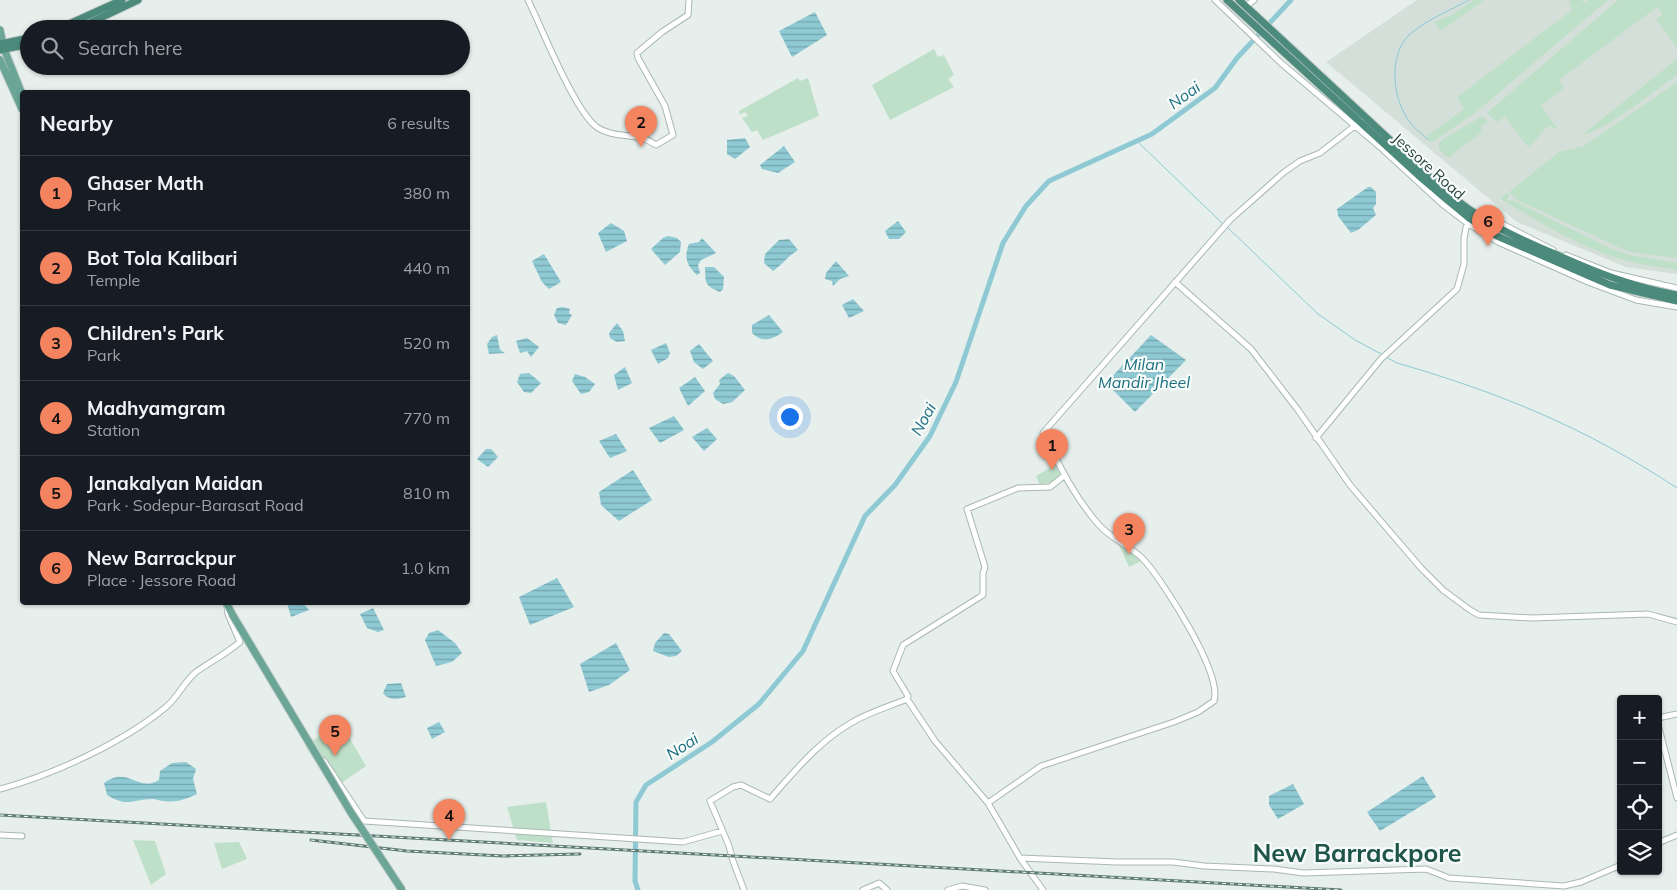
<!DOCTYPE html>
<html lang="en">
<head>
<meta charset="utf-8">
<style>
	:root { --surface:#171b24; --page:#242831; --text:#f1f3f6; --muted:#9ea1a6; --line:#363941; --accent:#f4845f }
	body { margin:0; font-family:Mulish,sans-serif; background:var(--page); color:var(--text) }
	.controls { position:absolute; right:15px; bottom:15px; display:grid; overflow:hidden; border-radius:5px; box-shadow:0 1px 4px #0004 }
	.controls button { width:45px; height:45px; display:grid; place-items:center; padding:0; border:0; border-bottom:1px solid var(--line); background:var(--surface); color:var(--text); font:25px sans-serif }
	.you { position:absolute; left:789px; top:416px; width:18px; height:18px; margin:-12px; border:4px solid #fff; border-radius:50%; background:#1a73e8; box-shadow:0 0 0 8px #1a73e833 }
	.badge { display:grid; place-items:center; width:32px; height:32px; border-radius:50%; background:var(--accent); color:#111; font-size:16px; font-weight:700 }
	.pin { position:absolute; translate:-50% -41px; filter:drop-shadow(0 1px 2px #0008) }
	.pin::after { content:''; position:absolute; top:26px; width:18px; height:15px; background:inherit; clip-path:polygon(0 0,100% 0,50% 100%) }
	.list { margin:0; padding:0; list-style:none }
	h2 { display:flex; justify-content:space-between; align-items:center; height:65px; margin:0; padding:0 20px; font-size:21px }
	h2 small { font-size:16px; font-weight:400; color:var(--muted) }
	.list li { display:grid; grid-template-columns:32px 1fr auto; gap:15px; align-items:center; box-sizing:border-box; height:75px; padding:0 20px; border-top:1px solid var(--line) }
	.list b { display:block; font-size:19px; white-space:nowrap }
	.list p { margin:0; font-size:16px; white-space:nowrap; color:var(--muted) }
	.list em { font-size:16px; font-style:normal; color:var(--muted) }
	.icon { flex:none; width:28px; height:28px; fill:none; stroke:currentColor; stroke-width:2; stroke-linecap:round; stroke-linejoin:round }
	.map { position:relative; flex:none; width:1677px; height:890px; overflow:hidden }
	.search { position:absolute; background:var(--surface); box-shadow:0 1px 4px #0004; left:20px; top:20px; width:450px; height:55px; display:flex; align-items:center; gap:12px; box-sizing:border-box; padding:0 18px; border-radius:28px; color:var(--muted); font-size:19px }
	.panel { position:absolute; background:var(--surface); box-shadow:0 1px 4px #0004; left:20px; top:90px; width:450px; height:515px; border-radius:5px }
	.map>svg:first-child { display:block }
</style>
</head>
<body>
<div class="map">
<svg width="1677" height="890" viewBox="0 0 1677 890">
	<defs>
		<pattern id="water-rules" width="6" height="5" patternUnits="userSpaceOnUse" patternTransform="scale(1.25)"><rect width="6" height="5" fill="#8ec9d4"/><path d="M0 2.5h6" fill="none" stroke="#74a5ad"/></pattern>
	</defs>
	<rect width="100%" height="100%" fill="#e6efeb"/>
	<!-- built -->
	<path fill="#d4dfda" d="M1417 0H1677V274L1626 267 1517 222 1326 62Z"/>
	<!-- green -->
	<path fill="#bfe0c8" d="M1474 0H1484L1441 31 1434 22 1452 15Z
		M1569 0H1582L1584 3 1588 0H1608L1475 113 1432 142 1424 138 1464 109 1457 97 1572 10Z
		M1618 0H1677V48L1656 19 1663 14 1657 7 1559 80 1564 88 1541 106 1559 130 1549 126C1539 133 1537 141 1528 147L1505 117 1497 122 1487 113Z
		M934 49 938 57 944 55 954 75 948 79 954 87 890 120 872 85Z
		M1677 59V75C1661 86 1598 136 1583 134Z
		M798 78 800 81 808 78 819 116 763 140 757 130 752 132 742 118 748 116 745 112 740 115 739 111Z
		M1677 82V258L1629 252 1517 200 1509 192 1559 152 1584 146Z
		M1483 116 1488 122 1480 128 1483 131 1448 158 1439 149V143L1443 139Z
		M1506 193 1510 197 1507 199 1509 202 1512 200 1612 249 1630 255 1677 263V270C1661 267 1644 265 1628 261 1584 250 1540 223 1501 199Z
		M1055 465 1061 476 1053 482 1040 485 1036 476Z
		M1120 542 1143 560 1129 567 1118 543Z
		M340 722 366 766 333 789 305 746Z
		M546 802 553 843 517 840 507 807Z
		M133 840 155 841 166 874 151 885Z
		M239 842 247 859 222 869 214 843Z"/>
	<!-- water -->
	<path fill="url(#water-rules)" d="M815 12 827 35 792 57 779 31Z
		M745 138 750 147 735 159 727 154V140Z
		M784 146 795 162 778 173 762 169 760 165Z
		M1368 187H1371L1376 192V204L1373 208 1376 215 1358 230 1351 233 1338 216 1337 209Z
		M898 221 906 232 899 239H889L885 231Z
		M611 223 624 231 627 241 606 252 598 233Z
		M668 236 677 238 681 242 680 252 665 265 651 249 663 238Z
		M702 238 716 253 701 260 698 265 700 273 697 275C686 265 684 257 689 244L699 242Z
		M789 239 798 250C788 256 783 264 773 271L764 263 765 254 779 240Z
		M544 254 561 282 549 289 542 282 532 261Z
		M836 261 849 276 840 279 833 286 832 281 825 279 826 273Z
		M705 267H714L724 277 723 289 720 292C703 285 706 282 705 267Z
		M853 299 864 311 849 318 842 305Z
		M563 307 570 309 569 313 572 315 566 325 558 323 554 315 557 308Z
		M769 315 783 332C772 340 762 343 752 333V325Z
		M617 323 623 331 625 341 617 342 610 338 609 333Z
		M497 335 500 350 505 353 489 354 487 344 492 337Z
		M1151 335 1186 360 1135 412 1106 383Z
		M527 338 539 347 531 357 527 351 520 353 516 341Z
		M666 343 670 353 668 358 658 364 651 350Z
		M699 344 713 361 703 369 694 362 690 351Z
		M625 367 632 383 618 390 614 375Z
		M529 373 541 383 531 393 524 392 517 382 520 374Z
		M728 373 734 376 745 390 732 402 723 404 715 399 713 393 720 384 719 380Z
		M575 374 585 377 595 384 589 392 581 394 572 381Z
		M695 377 705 391 688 406 679 388Z
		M674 416 684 430 660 443 649 428Z
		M707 428 717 439 704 451 692 437Z
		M616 434 627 451 610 458 599 441Z
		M486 449H491L498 457 488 467 477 459Z
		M633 470 652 500 619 521 601 505 599 492Z
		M557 578 574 607 530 625 519 597Z
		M287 603H303L309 610 291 617Z
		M373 608 384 630 378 632 367 628 360 614Z
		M438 630 455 643 462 653 452 662 436 666 425 640 429 633Z
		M664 633 669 634 682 651 676 656 669 657 653 651 655 643Z
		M616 643 630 670 609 685 589 692 580 664Z
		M401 683 406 697C397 699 389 701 383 693L387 684Z
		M439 722 445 732 432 739 427 728Z
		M186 762 196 769 193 779 197 794C186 799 176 803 164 801 160 801 156 799 152 799 133 799 128 808 107 795L104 783C129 765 137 793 159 780L160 771 172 763Z
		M1423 776 1436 797 1380 831 1367 812Z
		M1293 784 1304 804 1278 819 1269 805V796Z"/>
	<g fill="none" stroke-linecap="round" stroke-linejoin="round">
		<!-- stream -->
		<path stroke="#8ec9d4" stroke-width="1" d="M1428 140C1421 133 1412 127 1407 118 1392 95 1389 55 1409 35 1426 20 1449 11 1469 0
			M1137 141 1223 224
			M1226 226 1318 314 1355 340 1383 355
			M1386 357 1397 363C1501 393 1586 428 1677 488"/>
		<!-- canal -->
		<path stroke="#8ec9d4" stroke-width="5" d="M638 890 635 881 636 802 646 785 712 742 759 704 803 651 865 516 895 485 930 436 956 382 1003 243 1026 206 1049 181 1152 134 1215 88 1237 58 1291 0"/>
		<defs>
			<path id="tertiary" d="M528 0C542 28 575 113 598 128 615 139 639 132 656 145L673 135 665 106 638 58 637 53 662 32 688 15 689 0
				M1215 0 1281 63 1380 147 1442 204 1467 223 1498 242 1588 282 1636 300 1677 307
				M1246 6 1254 0
				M1476 213 1483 214 1553 250
				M1566 255 1611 273 1677 288
				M1175 282 1251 349 1298 410 1350 485 1421 568 1443 590 1470 610 1479 615 1532 618 1648 614 1677 622
				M1316 438 1381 359 1457 289 1464 264V238L1467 223
				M907 699 935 741 988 803 1020 858 1043 890
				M1658 718 1677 714
				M1658 724 1677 798
				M324 761 364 821 683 842 722 831
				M0 789C53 775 124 742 166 707 178 697 184 682 196 672 210 662 226 654 240 642L228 614 227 606
				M988 803 1041 766 1174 722 1198 712 1214 701C1223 674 1163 581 1144 560 1131 546 1111 539 1099 525 1075 498 1059 465 1043 433L1230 220 1283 173 1300 161 1320 153 1361 121
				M0 835 22 836
				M1658 843 1677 835
				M1020 858 1117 862H1173L1204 866 1274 869 1303 873 1426 869 1449 878 1564 886 1581 882 1621 865
				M744 890 733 861 729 846 710 801 733 787 741 785 770 799C794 772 818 742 851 723 869 712 888 707 907 699L908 696 893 671 903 645 983 595V573L985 567 967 509 1018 488 1050 487 1065 475
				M863 890 879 883 887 890
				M948 890 962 886 985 890"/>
			<path id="primary" d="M0 30 4 49 22 94
				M0 60 22 109
				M226 602 232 614"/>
			<path id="trunk" d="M1227 0 1419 176 1469 218 1497 236 1610 285 1677 301
				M1239 0 1444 190C1477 219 1514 237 1555 254 1595 272 1633 287 1677 295
				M58 29 122 0
				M77 29 138 0
				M0 44 29 38
				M0 50 29 44"/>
		</defs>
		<!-- tertiary casing -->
		<use href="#tertiary" stroke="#a8b8b2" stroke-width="7"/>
		<!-- primary casing -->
		<use href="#primary" stroke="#c2cac8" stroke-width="9"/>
		<!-- trunk casing -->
		<use href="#trunk" stroke="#c2cac8" stroke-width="9"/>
		<!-- tertiary -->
		<use href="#tertiary" stroke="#fff" stroke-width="5"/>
		<!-- primary -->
		<use href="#primary" stroke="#6aa596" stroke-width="7"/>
		<!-- trunk -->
		<use href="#trunk" stroke="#4c8a7c" stroke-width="7"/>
		<defs>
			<path id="rail" d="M0 815 1341 890
				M311 840 407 851 503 856 580 854"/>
		</defs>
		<!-- rail casing -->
		<use href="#rail" stroke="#5f7d75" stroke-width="3"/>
		<!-- rail -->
		<use href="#rail" stroke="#f7fbf9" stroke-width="1" stroke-dasharray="4" stroke-linecap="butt"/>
		<defs>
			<path id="primary-bridge" d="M232 614 350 811 402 890"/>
		</defs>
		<!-- primary-bridge casing -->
		<use href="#primary-bridge" stroke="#c2cac8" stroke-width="9" stroke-linecap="butt"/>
		<!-- primary-bridge -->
		<use href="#primary-bridge" stroke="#6aa596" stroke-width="7"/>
	</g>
	<g text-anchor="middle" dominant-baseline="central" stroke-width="4.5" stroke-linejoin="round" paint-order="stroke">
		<!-- street labels -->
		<g font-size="15" fill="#24423a" stroke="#f7fbf9">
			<text transform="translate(1429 166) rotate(42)">Jessore Road</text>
		</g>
		<!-- water labels -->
		<g font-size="16" font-style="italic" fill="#1c6f80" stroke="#f7fbf9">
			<text transform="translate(1184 95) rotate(-36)">Noai</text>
			<text x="1144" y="364">Milan<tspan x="1144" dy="18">Mandir Jheel</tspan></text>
			<text transform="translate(923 419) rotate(-61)">Noai</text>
			<text transform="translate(682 746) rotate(-33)">Noai</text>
		</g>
		<!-- town labels -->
		<g font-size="25" font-weight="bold" fill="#1f5548" stroke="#f7fbf9">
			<text x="1357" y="852">New Barrackpore</text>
		</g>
	</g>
</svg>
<div class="controls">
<button>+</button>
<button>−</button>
<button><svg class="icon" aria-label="locate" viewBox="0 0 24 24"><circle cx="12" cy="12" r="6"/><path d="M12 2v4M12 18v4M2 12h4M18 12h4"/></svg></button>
<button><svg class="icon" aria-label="layers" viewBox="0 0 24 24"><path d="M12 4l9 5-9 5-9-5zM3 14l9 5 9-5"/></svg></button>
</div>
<div class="you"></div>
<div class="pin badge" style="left:1052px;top:470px">1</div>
<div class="pin badge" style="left:641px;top:147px">2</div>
<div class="pin badge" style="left:1129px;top:554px">3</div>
<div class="pin badge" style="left:449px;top:840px">4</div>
<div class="pin badge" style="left:335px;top:756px">5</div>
<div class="pin badge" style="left:1488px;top:246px">6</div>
<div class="search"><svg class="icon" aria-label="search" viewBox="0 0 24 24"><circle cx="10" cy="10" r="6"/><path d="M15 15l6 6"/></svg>Search here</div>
<section class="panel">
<h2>Nearby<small>6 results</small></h2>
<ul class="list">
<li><span class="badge">1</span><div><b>Ghaser Math</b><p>Park</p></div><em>380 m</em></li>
<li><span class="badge">2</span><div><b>Bot Tola Kalibari</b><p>Temple</p></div><em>440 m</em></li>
<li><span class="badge">3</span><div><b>Children's Park</b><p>Park</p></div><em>520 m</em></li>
<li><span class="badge">4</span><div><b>Madhyamgram</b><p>Station</p></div><em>770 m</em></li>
<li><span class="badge">5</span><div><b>Janakalyan Maidan</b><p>Park · Sodepur-Barasat Road</p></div><em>810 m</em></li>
<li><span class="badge">6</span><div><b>New Barrackpur</b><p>Place · Jessore Road</p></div><em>1.0 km</em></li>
</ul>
</section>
</div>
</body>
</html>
